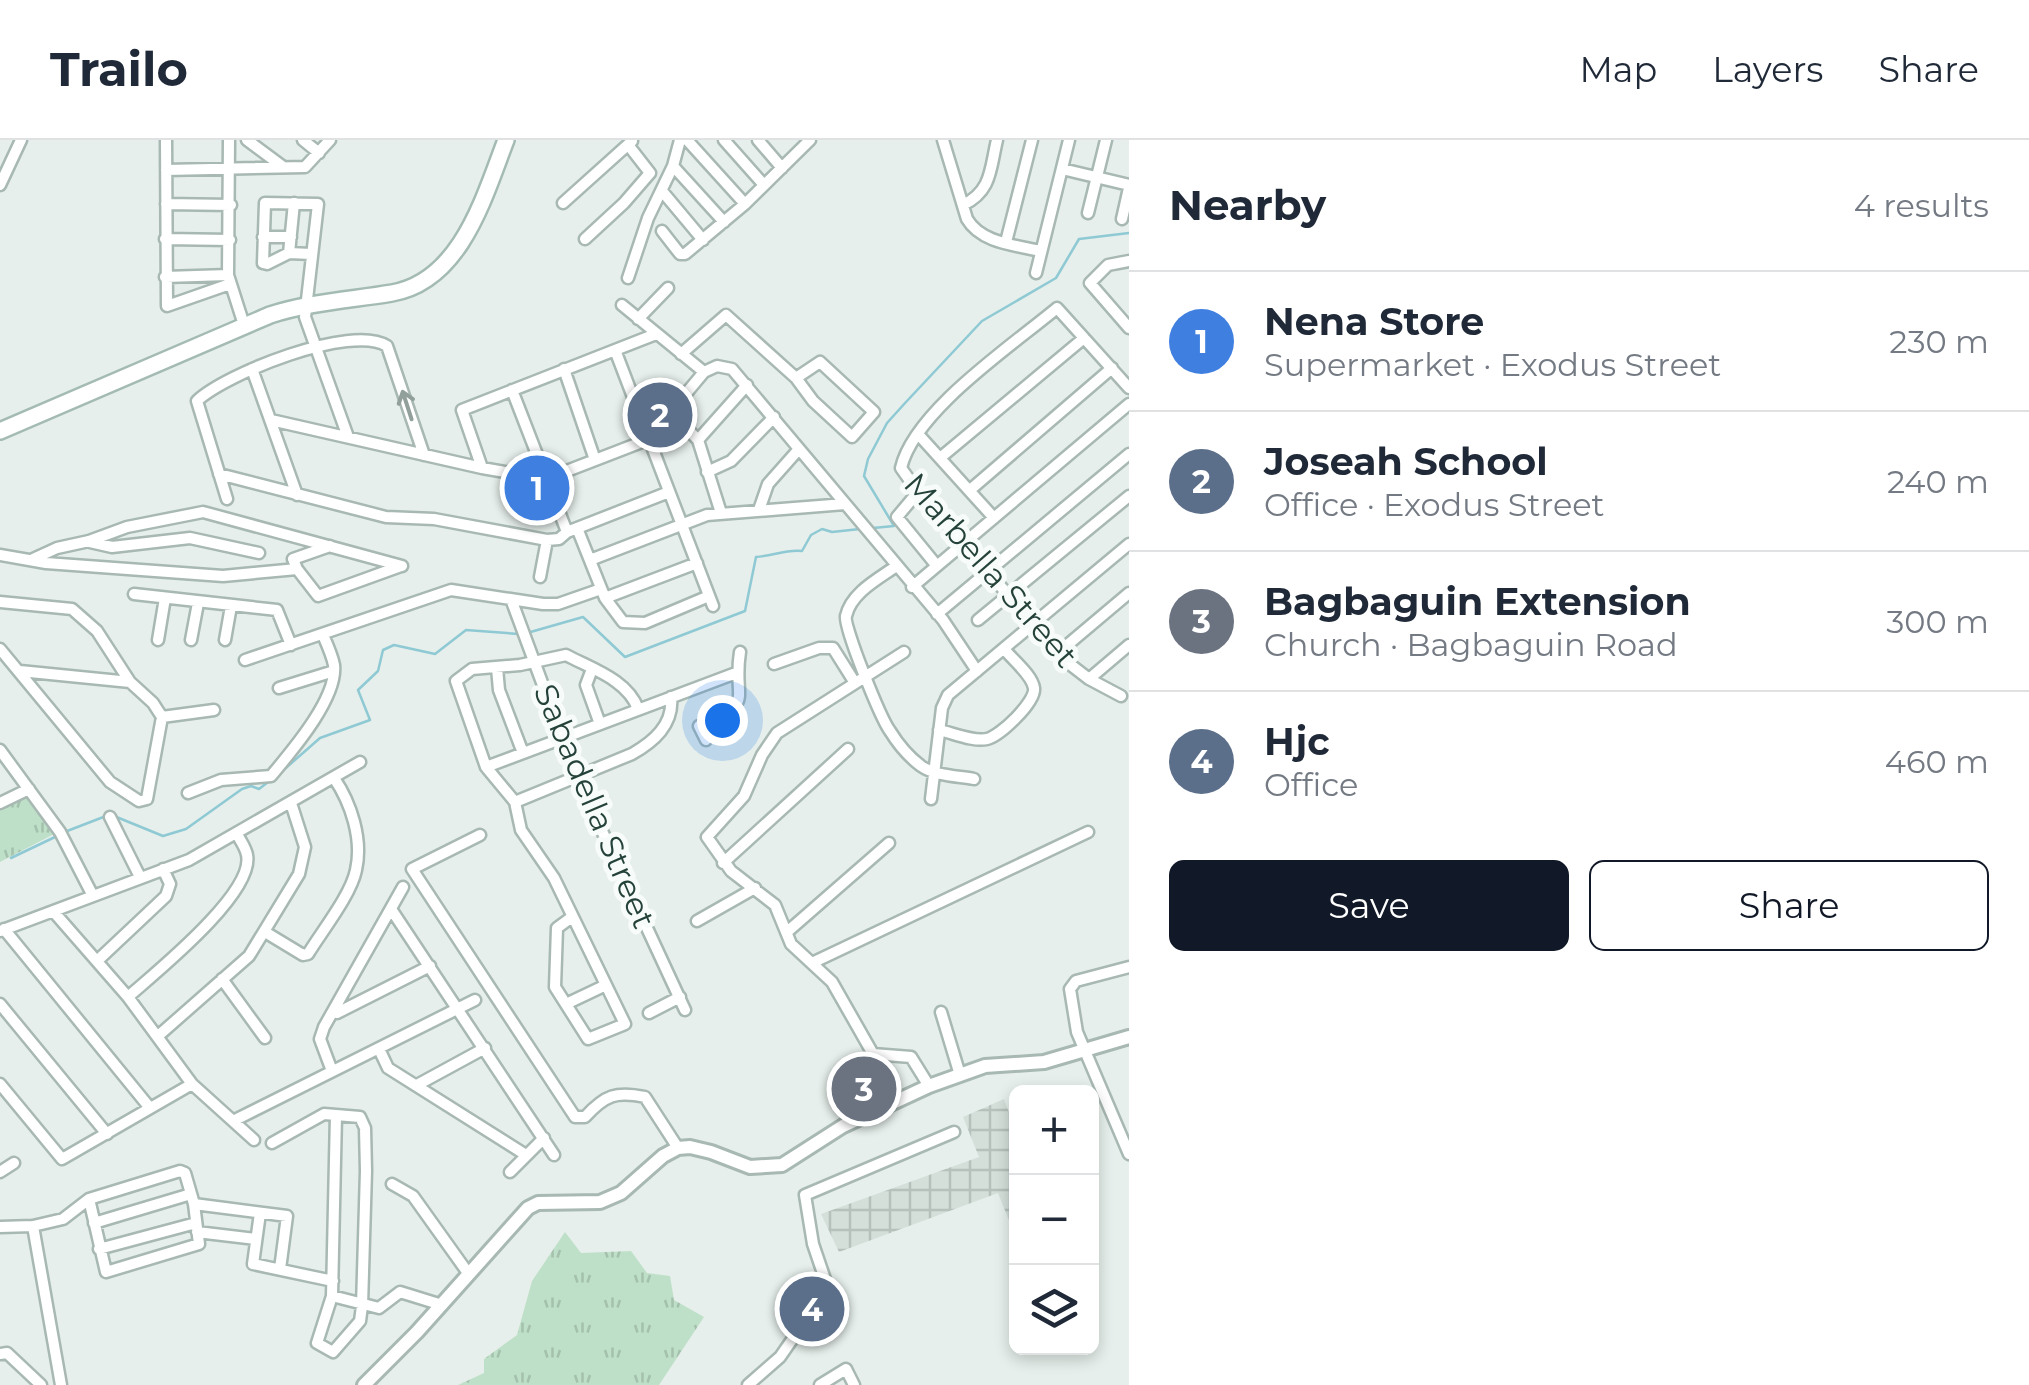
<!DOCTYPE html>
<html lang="en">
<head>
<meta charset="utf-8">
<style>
	:root { --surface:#fff; --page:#f6f6f7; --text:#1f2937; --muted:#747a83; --line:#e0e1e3; --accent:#111827 }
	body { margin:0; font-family:Montserrat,sans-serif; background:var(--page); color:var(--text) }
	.controls { position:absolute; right:30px; bottom:30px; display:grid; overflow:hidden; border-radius:15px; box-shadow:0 5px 15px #0003 }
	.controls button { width:90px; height:90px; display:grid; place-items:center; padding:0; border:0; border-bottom:2px solid var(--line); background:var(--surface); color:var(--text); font:50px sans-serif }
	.you { position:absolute; left:722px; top:580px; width:35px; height:35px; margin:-25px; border:8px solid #fff; border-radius:50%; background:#1a73e8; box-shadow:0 0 0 15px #1a73e833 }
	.badge { display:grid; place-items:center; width:65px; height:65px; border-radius:50%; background:var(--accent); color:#fff; font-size:32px; font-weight:700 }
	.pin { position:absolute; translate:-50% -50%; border:5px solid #fff; box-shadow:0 2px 10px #0006 }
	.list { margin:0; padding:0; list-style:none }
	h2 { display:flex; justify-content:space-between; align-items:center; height:130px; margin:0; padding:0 40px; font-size:42px }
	h2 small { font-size:32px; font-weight:400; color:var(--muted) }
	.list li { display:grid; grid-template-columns:65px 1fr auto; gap:30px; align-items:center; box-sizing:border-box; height:140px; padding:0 40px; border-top:2px solid var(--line) }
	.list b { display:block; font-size:38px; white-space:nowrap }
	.list p { margin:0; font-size:32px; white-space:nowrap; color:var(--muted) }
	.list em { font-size:32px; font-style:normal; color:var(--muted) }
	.actions { display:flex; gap:20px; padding:30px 40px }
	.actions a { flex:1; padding:22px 0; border:2px solid var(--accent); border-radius:15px; text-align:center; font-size:35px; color:var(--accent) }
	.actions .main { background:var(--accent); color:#fff }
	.icon { flex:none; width:55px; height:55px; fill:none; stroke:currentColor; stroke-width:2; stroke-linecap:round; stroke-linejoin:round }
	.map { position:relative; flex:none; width:1129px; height:1245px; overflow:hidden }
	header { display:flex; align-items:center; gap:60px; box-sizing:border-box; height:140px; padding:0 50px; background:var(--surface); border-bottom:2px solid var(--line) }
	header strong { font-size:48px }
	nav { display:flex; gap:55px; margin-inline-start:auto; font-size:35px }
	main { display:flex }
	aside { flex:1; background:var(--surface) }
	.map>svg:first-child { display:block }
</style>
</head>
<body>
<header>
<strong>Trailo</strong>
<nav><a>Map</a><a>Layers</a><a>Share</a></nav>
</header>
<main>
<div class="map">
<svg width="1129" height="1245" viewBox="0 0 1129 1245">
	<defs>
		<pattern id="industrial-grid" width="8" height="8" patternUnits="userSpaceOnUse" patternTransform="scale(2.5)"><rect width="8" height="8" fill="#d4dfda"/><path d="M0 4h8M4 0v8" fill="none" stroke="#b6c1bc"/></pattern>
		<pattern id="grass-tufts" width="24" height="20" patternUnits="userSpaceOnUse" patternTransform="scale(2.5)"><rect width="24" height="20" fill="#bfe0c8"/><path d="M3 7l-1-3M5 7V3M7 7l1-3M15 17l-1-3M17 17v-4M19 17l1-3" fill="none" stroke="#a4c1ad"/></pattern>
	</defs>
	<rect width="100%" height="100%" fill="#e6efeb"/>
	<!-- industrial -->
	<path fill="url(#industrial-grid)" d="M1004 959 1016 991V1098L998 1053 839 1112 821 1074 979 1017 963 977Z"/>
	<!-- grass -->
	<path fill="url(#grass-tufts)" d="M27 656 56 693 0 722V669Z
		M565 1092 581 1113 631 1111 647 1133 670 1136 674 1160 704 1177 659 1245H458L484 1233V1219L517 1195 532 1141Z"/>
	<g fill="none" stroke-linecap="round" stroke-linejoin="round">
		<!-- stream -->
		<path stroke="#8ec9d4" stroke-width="2.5" d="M873 388 894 386 864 336 868 319 887 283 906 262 982 181 1056 138 1079 99 1129 93
			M527 493 583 477 625 517 745 471 756 417C773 416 786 409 802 411L811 395 822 389 832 392 860 389
			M279 634 320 598 370 580 358 550 378 531 383 510 394 505 435 514 466 490 519 494
			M114 676 163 696 186 689 242 649 251 646 259 649 272 639
			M62 693 106 676
			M11 718 55 697"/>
		<defs>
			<path id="minor" d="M166 0 167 166 230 144
				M229 0 228 135 244 185
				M247 0 282 26
				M303 0 319 13
				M680 0 673 26 724 82
				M687 0 745 64
				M724 0 764 45
				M758 0 782 28
				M943 0 967 79C981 103 1015 105 1041 111
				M1062 29 1129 45
				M166 30 305 27 330 0
				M0 45 21 0
				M662 51 703 100
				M563 63 632 1
				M166 64 231 65
				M963 65C992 51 990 29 997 0
				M1088 73 1106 0
				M1122 79 1129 48
				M662 91 680 114H685L745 64 810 0
				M263 97H291
				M165 99 230 100
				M585 99 624 63 650 33 629 6
				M1006 102 1032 0
				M289 113 294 63
				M311 114 289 113 267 124 263 123 265 63 318 64 305 177 348 297
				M1129 121 1108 125 1090 143 1129 188
				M1036 133 1069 0
				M165 137 228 135
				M628 138 648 78 673 26
				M622 165 704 232
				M638 179 668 148
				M615 210 713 466
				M681 214 726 175 796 238 813 261 852 297 874 272 820 222 796 238
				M252 229 297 355
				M564 229 595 320
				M512 250 567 392
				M672 273 698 300 721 373
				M271 280 482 328 546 339 647 300 704 232 717 226 732 229 943 480 977 531
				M918 294 994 378
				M698 300 747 245
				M940 318 1084 198
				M482 328 462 270 656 194
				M707 332 731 321 774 277
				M219 334 386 377 434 379 547 400 559 399 567 392 669 352
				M970 350 1112 228
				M918 352 897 377 937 426
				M227 359 197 261C225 234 352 183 387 206L424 315
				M759 370 768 344 799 309
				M577 388 605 458 623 482 645 483 709 456
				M90 402 112 407 190 398 259 413
				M330 406 293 419 297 429 318 456 401 426
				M0 415 46 423 223 436 297 429
				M33 419 57 408 89 401 127 387 203 372 402 426
				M590 420 707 375 845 364
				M895 427C878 439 851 453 846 476 843 486 881 579 890 591 898 604 909 617 921 626 935 636 958 636 974 639
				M540 437 547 400
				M912 447 1129 264
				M134 454 277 470 291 505
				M605 458 697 423
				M511 459 577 637 685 870
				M0 462 72 469 97 491 130 542 153 563 162 577 147 659 139 661 110 642 0 509
				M937 474 1129 314
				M978 480 1129 356
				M158 500 165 458
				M191 500 198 463
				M225 500 231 466
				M904 512 777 593 762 615 744 656 707 697 731 731 775 765 791 804 832 842 873 914 911 917 929 946
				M1059 512 1129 453
				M245 520 451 450 543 464H558L601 449
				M774 524 819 508H833L855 543
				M497 528 499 550 523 613
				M592 529 586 545 600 584
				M20 531 130 542
				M1089 539 1129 505
				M279 548 334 531
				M1121 556 1089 539 1067 522 918 352 901 328C914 271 1013 205 1057 168L1129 248
				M162 577 214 570
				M939 590C953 593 973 602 987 599 1000 596 1036 562 1034 548 1032 535 1013 520 1005 510
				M706 600 699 586C758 561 732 562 740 512
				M0 610 60 692 93 756
				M486 627 736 533
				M188 653 221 640 271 636C291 612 338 558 334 525 332 515 327 504 323 495
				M931 659 942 568 948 555 1129 404
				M515 662 632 614C653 602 674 585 671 557
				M0 663 29 649
				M110 677 140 737
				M480 695 412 729 575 977H585C605 955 616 951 645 957L678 1008
				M723 723 848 609
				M391 769 554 1015
				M53 771 128 857 192 944 254 1000
				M572 777 557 788 555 847 588 899 625 884 554 738 521 690 515 662 486 627 456 541 472 529 520 525 566 515C592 529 628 540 638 569
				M697 781 755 748
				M4 789 150 968
				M0 791 189 720 360 622
				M265 792 303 815 308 814C322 791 351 755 356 730 363 699 351 663 334 638
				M787 792 889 703
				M97 821 166 756 170 744 163 729
				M814 822 1088 692
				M1129 827 1076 841 1070 849 1077 892 1129 1014
				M222 839 265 898
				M128 857C155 833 255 753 247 715 246 708 240 700 237 694
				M0 864 107 994
				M566 864 606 845
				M941 872 960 935
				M337 873 430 826
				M649 873 680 857
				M158 896 249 816 299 734 305 707 291 663
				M379 909 388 928 526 1015
				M332 931 320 899 324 887 403 747
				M0 944 62 1019 192 944
				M417 945 485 908
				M336 975 360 977 365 988 366 1031 362 1166 360 1181 333 1212 317 1203 332 1156Z
				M233 981 475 860
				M272 1003 324 974 336 975
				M0 1032 14 1023
				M510 1032 544 998
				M392 1044 413 1056 468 1133
				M194 1064 287 1076 280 1129
				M260 1073 253 1124 333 1141
				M94 1083 191 1054
				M33 1086 61 1245
				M0 1087 33 1086 63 1079 89 1059 180 1031 185 1033 194 1064 199 1104 106 1132 89 1059
				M197 1092 256 1099
				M99 1109 196 1083
				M332 1156 379 1168 400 1152 442 1165
				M0 1214 7 1213 41 1245
				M748 1245 780 1217 828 1148 813 1104 805 1055 954 992
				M820 1245 846 1229 854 1245"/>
			<path id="tertiary" d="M364 1245 417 1192 528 1068 538 1063 600 1062 621 1053 663 1016 678 1008 690 1007 711 1012 750 1027 782 1025 843 986 929 946 985 926 1044 922 1129 897"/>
			<path id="secondary" d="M0 291 270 175C311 162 350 160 392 153 461 141 484 57 506 0"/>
		</defs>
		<!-- minor casing -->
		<use href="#minor" stroke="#a8b8b2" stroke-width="15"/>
		<!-- tertiary casing -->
		<use href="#tertiary" stroke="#a8b8b2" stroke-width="18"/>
		<!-- secondary casing -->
		<use href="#secondary" stroke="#a4bbb3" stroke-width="20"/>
		<!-- minor -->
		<use href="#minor" stroke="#fff" stroke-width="10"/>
		<!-- tertiary -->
		<use href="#tertiary" stroke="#fff" stroke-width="12"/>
		<!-- secondary -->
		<use href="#secondary" stroke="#fff" stroke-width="15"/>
	</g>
	<!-- one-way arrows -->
	<defs><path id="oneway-shaft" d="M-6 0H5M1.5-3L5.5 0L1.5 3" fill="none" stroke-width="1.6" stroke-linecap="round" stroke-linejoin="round" transform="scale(2.5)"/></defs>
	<use stroke="#92a09c" href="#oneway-shaft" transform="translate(407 265) rotate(-108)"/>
	<g text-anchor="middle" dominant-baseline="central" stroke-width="10" stroke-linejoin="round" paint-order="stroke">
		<!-- street labels -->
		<g font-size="32" fill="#24423a" stroke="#f7fbf9">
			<text transform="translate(991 430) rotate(49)">Marbella Street</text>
			<text transform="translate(595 666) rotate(67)">Sabadella Street</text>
		</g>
	</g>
</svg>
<div class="controls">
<button>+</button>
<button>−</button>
<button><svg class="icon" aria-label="layers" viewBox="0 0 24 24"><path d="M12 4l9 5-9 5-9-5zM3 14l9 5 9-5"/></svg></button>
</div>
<div class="you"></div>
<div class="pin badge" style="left:537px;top:348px;background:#3f7fe0">1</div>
<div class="pin badge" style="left:660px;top:275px;background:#5c6f8a">2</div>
<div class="pin badge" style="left:864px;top:949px;background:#6b7280">3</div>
<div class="pin badge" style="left:812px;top:1169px;background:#5c6f8a">4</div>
</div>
<aside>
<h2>Nearby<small>4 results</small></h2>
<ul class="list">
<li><span class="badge" style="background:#3f7fe0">1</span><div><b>Nena Store</b><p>Supermarket · Exodus Street</p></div><em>230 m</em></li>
<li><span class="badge" style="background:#5c6f8a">2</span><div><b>Joseah School</b><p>Office · Exodus Street</p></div><em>240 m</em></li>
<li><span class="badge" style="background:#6b7280">3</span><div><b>Bagbaguin Extension</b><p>Church · Bagbaguin Road</p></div><em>300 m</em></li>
<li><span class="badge" style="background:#5c6f8a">4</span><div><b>Hjc</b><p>Office</p></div><em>460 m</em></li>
</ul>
<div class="actions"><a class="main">Save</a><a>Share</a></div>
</aside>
</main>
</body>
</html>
